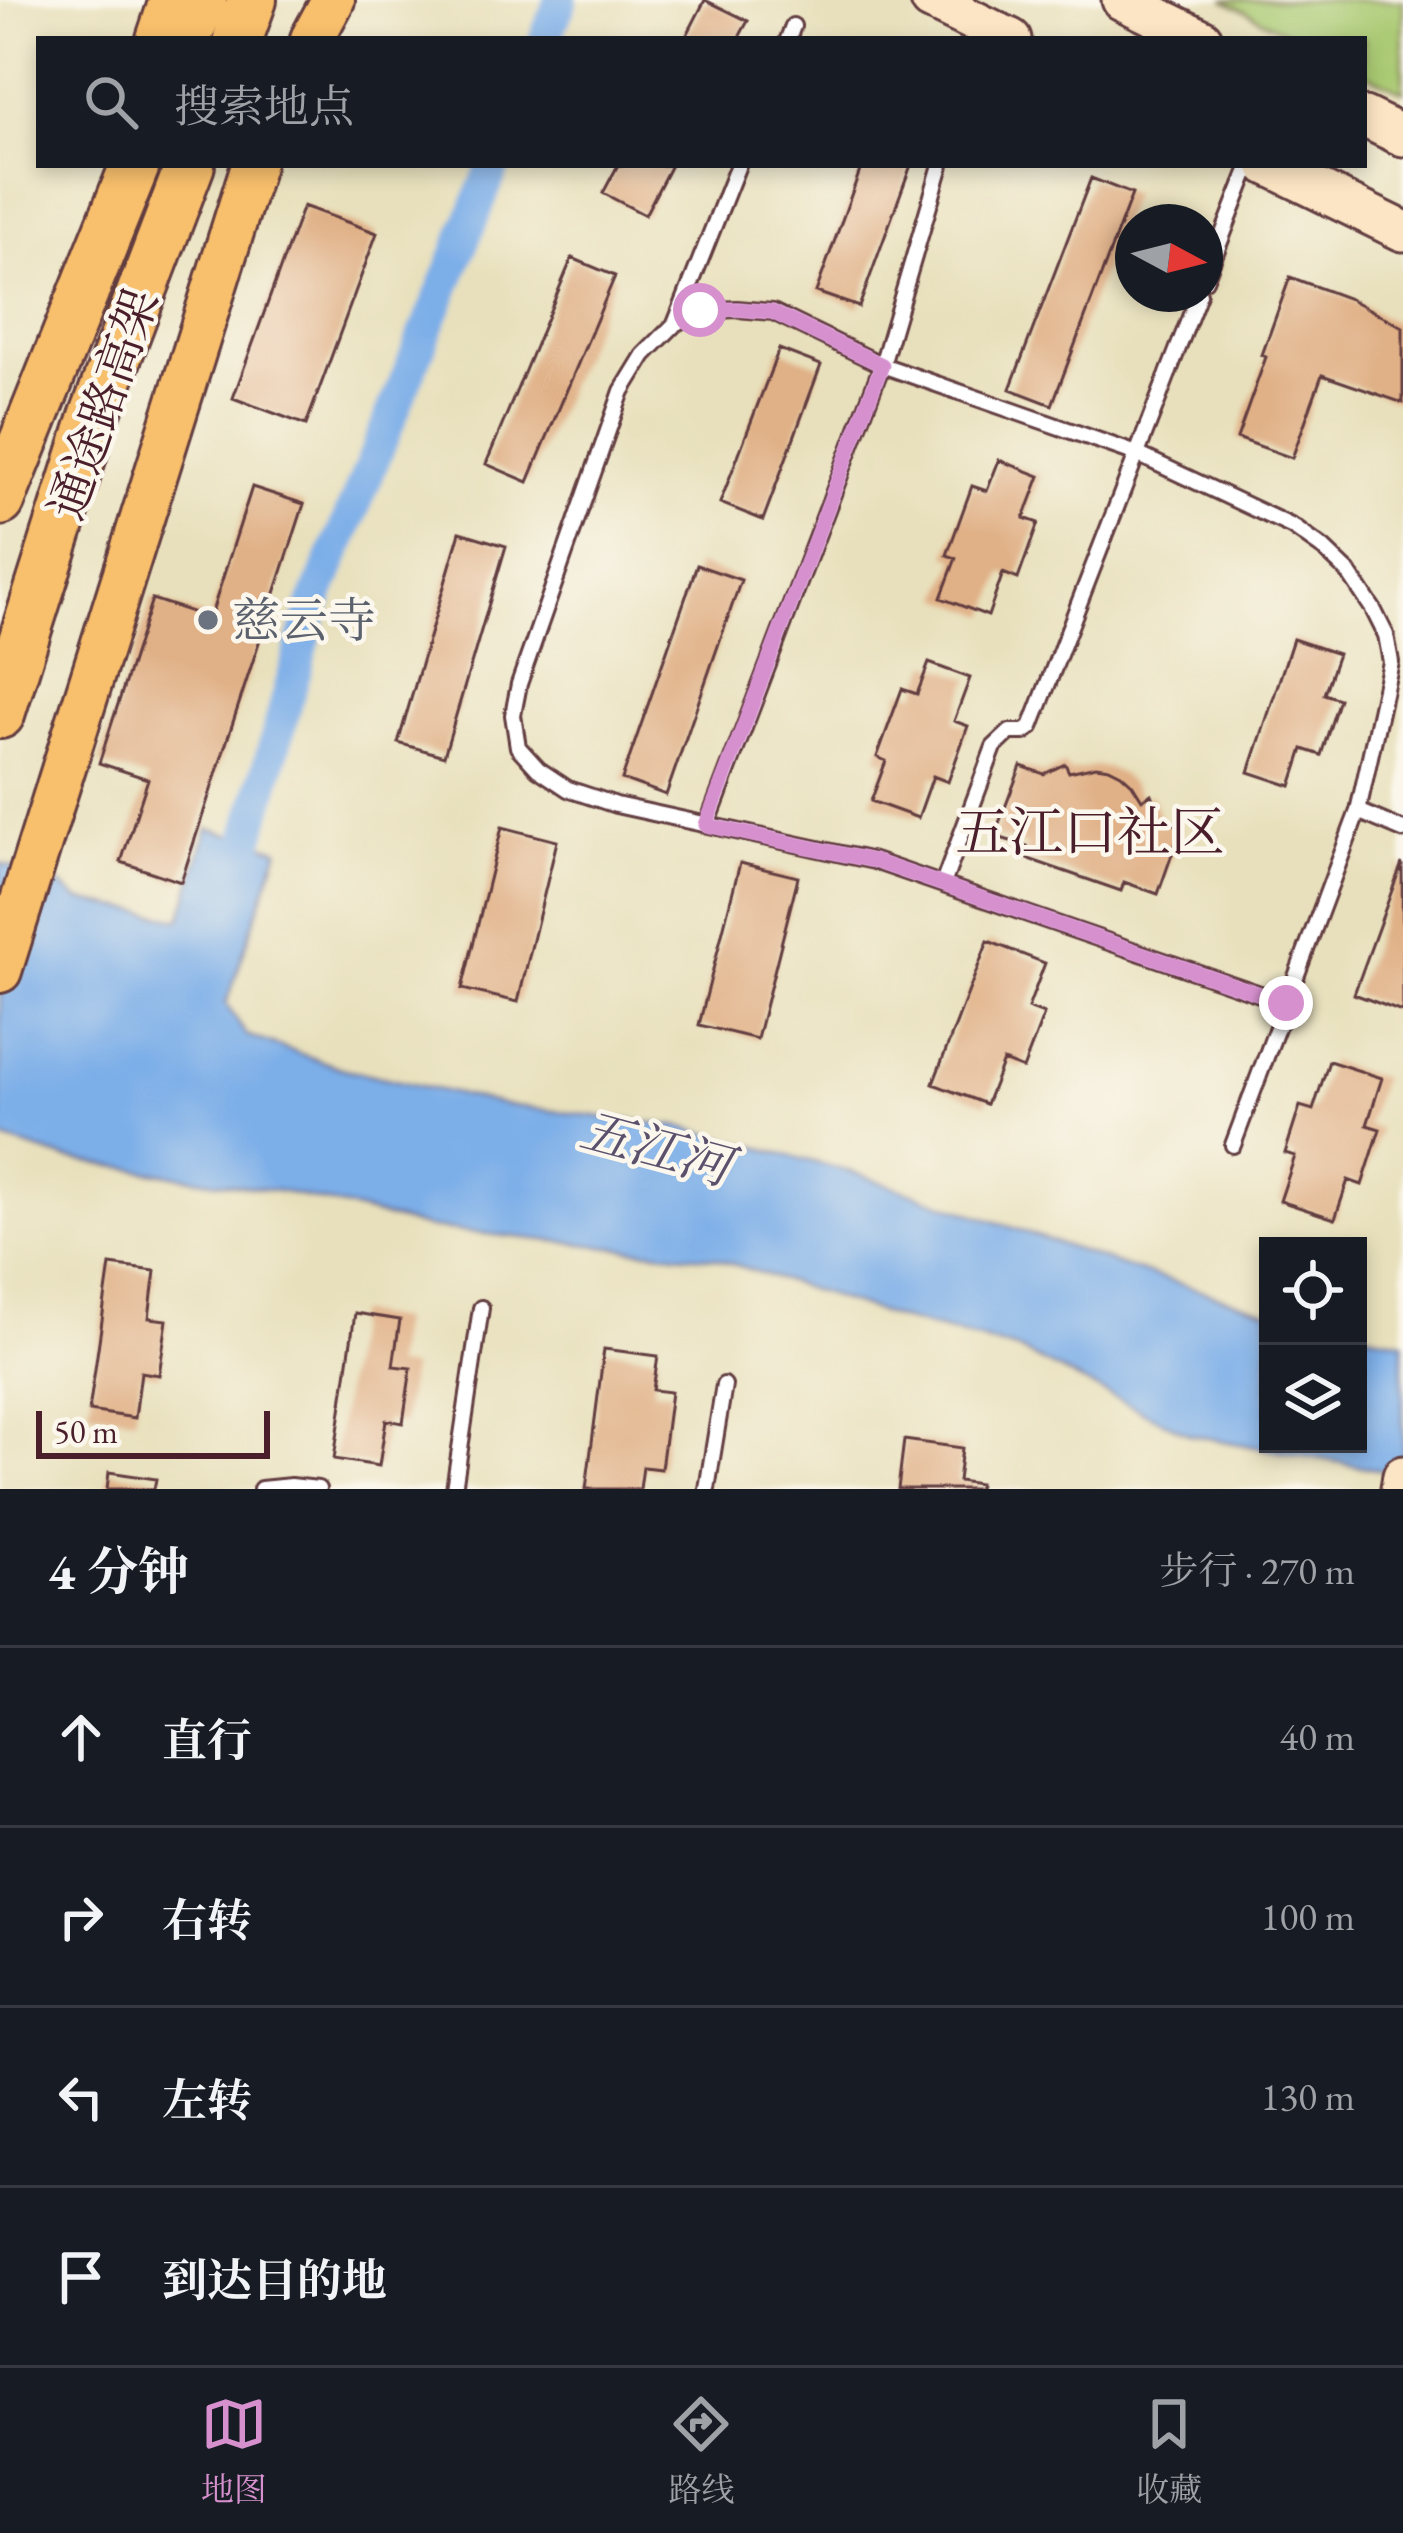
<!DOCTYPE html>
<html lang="zh">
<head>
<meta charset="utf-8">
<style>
	:root { --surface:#171b24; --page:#20242c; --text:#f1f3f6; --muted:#9ea1a6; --line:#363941; --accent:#d690ce }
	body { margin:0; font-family:"EB Garamond","Noto Serif SC",serif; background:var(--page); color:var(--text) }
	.controls { position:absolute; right:36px; bottom:36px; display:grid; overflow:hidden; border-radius:0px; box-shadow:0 6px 18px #0003 }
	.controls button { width:108px; height:108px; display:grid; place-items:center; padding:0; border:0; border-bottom:3px solid var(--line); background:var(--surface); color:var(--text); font:60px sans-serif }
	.compass { position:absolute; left:1115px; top:204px; width:108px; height:108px; border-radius:50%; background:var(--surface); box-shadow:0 6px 18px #0003; rotate:97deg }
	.scale { position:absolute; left:36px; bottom:30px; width:234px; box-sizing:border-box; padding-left:12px; border:6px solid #4a1f2b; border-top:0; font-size:33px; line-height:42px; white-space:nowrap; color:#4a1f2b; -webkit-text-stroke:9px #fbf7ec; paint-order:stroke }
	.stop { position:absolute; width:36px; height:36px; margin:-27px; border:9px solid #d690ce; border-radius:50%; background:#fff }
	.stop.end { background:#d690ce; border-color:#fff; box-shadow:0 3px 12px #0008 }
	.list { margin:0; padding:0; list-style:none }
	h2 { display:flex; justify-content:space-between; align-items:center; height:156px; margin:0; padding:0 48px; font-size:51px }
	h2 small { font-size:39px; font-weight:400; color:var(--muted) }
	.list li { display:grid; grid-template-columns:78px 1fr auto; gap:36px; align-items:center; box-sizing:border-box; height:180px; padding:0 48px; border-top:3px solid var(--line) }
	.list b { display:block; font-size:45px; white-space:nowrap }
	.list em { font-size:39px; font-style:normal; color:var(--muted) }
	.icon { flex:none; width:66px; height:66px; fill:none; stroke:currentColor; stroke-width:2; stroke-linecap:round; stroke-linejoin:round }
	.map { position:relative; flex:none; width:1403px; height:1489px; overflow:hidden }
	.search { position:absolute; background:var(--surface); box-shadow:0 6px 18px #0003; left:36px; right:36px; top:36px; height:132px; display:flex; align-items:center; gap:30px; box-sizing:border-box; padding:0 42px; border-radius:0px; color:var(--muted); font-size:45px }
	.sheet { height:876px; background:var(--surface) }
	nav { display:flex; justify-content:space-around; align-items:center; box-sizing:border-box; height:168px; border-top:3px solid var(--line); background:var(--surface); font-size:33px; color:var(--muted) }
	nav a { display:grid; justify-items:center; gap:6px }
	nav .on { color:var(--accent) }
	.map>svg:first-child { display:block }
</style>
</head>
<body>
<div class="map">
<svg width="1403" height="1489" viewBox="0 0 1403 1489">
	<rect width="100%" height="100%" fill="#fbf7ec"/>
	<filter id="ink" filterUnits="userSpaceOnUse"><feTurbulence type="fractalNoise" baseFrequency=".00833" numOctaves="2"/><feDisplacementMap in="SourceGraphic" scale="24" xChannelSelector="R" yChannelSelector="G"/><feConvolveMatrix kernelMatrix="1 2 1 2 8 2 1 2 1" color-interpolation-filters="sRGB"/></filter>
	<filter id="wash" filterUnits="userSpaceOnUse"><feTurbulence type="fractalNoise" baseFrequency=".004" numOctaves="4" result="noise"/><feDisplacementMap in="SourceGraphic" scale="48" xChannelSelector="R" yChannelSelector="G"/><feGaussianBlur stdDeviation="2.7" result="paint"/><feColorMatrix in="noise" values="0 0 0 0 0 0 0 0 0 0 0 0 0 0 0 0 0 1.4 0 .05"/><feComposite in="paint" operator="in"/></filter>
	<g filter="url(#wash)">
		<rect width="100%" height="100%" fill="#e8e0bc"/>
		<!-- green -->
		<path fill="#a9c971" stroke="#7a744e" stroke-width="3" d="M1223 0H1403V92L1364 72V39H1299Z"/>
		<!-- water -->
		<path fill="#7caee8" stroke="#63668a" stroke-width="3" d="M208 828 279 849 226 1004 246 1035 341 1068 506 1105 682 1127 855 1173 1123 1266 1268 1311V1444H1358V1332L1403 1341V1474L1191 1435 1016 1349 896 1318 715 1258 429 1228 284 1192 67 1159 0 1138V863L58 883 79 900 181 919Z"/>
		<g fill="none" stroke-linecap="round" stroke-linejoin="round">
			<!-- canal -->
			<path stroke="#7caee8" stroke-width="33" d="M545 39 561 0
				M236 883 313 607 494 165"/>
		</g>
		<g id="blocks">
			<!-- building -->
			<path fill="#e0b086" d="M705 0 748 21 738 39H685Z
				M618 165H671L645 215 603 193Z
				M862 165H911L859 307 816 292Z
				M1091 178 1132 194 1052 405 1010 389Z
				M303 206 377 233 306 425 233 398Z
				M572 258 615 276 528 482 486 464Z
				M1290 277 1350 299 1403 327V403L1322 375 1292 458 1237 438 1266 357 1262 355Z
				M779 349 821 365 763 520 720 503Z
				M999 460 1040 476 1024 518 1038 523 1018 579 1003 573 988 616 941 598 956 558 947 555 972 486 987 491Z
				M252 487 304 504 181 882 121 862 148 779 99 763 152 599 210 618Z
				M460 532 506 546 444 756 398 743Z
				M697 565 741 580 666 795 622 779Z
				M1293 639 1338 654 1324 694 1339 699 1321 755 1303 749 1291 786 1249 772Z
				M929 663 970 678 954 721 968 726 948 782 933 776 918 818 871 801 886 761 877 757 902 689 917 694Z
				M1065 764 1069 772 1096 766 1109 768 1121 774 1132 784 1142 800 1151 794 1161 820 1182 826 1158 894 1124 882 1121 891 1023 857 1027 846 994 836 1021 766 1044 774Z
				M502 827 557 841 518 1002 462 989Z
				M740 863 798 877 757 1039 699 1025Z
				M1402 863 1403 1009 1402 1012 1354 994Z
				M988 941 1045 963 1028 1008 1044 1014 1023 1069 1003 1061 986 1104 933 1084Z
				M1329 1061 1382 1078 1367 1125 1380 1129 1362 1185 1348 1180 1335 1219 1280 1201 1295 1156 1285 1153 1300 1106 1313 1110Z
				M110 1265 155 1271 149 1318 167 1320 159 1375 141 1372 135 1418 89 1411Z
				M355 1313 400 1320 393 1366 411 1368 403 1423 386 1420 379 1466 334 1459Z
				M604 1349 658 1356 653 1390 671 1392 661 1469 643 1467 640 1489H586Z
				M904 1440 962 1448 958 1481 979 1484 978 1489H898Z
				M109 1472 156 1479 154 1489H107Z"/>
		</g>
	</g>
	<g filter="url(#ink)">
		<use href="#blocks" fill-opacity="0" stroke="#623c41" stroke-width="3"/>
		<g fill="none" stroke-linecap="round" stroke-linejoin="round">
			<defs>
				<path id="lane" d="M788 39 793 26
					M1205 280 1250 165
					M675 324 738 165
					M1358 811 1403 830
					M707 825 882 365 941 165
					M943 884 994 747 1010 732H1024L1031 727 1199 294
					M1233 1145 1358 811 1391 662 1386 635 1373 609 1349 573 1324 549 1293 527 1137 454 882 365 773 312 737 309 700 311 675 324 644 355 622 391 519 684 513 715 518 747 538 769 568 789 616 805 874 861 1286 1003
					M261 1489 291 1486 318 1489
					M454 1489 481 1308
					M707 1489 724 1385"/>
				<path id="secondary" d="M931 0 1011 39
					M1122 0 1202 39
					M1364 117 1403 136
					M1268 165 1403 231
					M1401 1489 1403 1476"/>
				<path id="primary" d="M158 39 171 0
					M312 39 333 0
					M0 971 253 165"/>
				<path id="highway" d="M186 39 202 0
					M238 39 252 0
					M0 501 135 165
					M0 714 94 417 190 165"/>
			</defs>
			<!-- lane casing -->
			<use href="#lane" stroke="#623c41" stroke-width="20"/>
			<!-- secondary casing -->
			<use href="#secondary" stroke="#623c41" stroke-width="45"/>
			<!-- primary casing -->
			<use href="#primary" stroke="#623c41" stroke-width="48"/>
			<!-- highway casing -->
			<use href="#highway" stroke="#623c41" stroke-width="54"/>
			<!-- lane -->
			<use href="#lane" stroke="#fff" stroke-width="14"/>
			<!-- secondary -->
			<use href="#secondary" stroke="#fce5c4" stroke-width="39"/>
			<!-- primary -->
			<use href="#primary" stroke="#f8bf6c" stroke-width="42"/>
			<!-- highway -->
			<use href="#highway" stroke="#f8bf6c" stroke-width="48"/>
		</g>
	</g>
	<g fill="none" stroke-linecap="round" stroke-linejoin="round" filter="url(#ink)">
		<!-- route -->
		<path stroke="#d690ce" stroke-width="15" d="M700 310 737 309 772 312 882 365 706 825 874 861 1286 1003"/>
	</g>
	<!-- markers -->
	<circle fill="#6b7280" stroke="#fbf7ec" stroke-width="4.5" cx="208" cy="620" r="12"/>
	<g text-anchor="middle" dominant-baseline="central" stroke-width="9" stroke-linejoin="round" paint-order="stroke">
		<!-- street labels -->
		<g font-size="48" fill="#4a1f2b" stroke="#fbf7ec">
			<text transform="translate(103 404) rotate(-71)">通途路高架</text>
		</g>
		<!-- worship labels -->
		<g font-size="48" fill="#5b616d" stroke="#fbf7ec" text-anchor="start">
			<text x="232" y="620">慈云寺</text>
		</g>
		<!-- water labels -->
		<g font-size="51" font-style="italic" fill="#5c516d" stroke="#fbf7ec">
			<text transform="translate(656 1148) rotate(15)">五江河</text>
		</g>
		<!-- quarter labels -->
		<g font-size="54" fill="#4a1f2b" stroke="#fbf7ec">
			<text x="1090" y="832">五江口社区</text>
		</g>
	</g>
</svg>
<div class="controls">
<button><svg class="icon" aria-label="locate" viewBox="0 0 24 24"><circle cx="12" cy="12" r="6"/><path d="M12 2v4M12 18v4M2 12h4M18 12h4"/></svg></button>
<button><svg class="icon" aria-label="layers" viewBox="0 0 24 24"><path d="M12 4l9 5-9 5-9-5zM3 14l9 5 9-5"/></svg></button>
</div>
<svg class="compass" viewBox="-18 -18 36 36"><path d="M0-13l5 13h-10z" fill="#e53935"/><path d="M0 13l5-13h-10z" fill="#9ea1a6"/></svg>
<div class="scale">50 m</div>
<div class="stop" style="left:700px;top:310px"></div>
<div class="stop end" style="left:1286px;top:1003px"></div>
<div class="search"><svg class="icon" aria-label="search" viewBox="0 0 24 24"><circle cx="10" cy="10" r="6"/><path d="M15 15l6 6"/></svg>搜索地点</div>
</div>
<section class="sheet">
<h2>4 分钟<small>步行 · 270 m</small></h2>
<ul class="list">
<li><svg class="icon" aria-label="ahead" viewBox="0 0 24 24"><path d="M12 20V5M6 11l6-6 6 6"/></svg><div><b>直行</b></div><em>40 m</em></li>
<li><svg class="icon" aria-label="right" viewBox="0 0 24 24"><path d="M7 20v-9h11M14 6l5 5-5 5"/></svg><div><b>右转</b></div><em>100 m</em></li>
<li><svg class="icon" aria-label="left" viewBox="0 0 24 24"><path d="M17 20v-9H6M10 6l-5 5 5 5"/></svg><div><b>左转</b></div><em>130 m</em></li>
<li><svg class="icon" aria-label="arrive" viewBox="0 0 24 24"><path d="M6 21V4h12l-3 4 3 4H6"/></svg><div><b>到达目的地</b></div></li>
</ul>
</section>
<nav>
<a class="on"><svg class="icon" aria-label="map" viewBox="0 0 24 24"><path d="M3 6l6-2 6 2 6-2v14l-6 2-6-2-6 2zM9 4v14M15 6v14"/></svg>地图</a>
<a><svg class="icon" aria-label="directions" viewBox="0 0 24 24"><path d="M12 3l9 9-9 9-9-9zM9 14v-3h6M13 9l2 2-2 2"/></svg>路线</a>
<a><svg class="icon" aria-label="saved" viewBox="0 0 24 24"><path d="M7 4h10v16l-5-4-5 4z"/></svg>收藏</a>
</nav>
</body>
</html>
